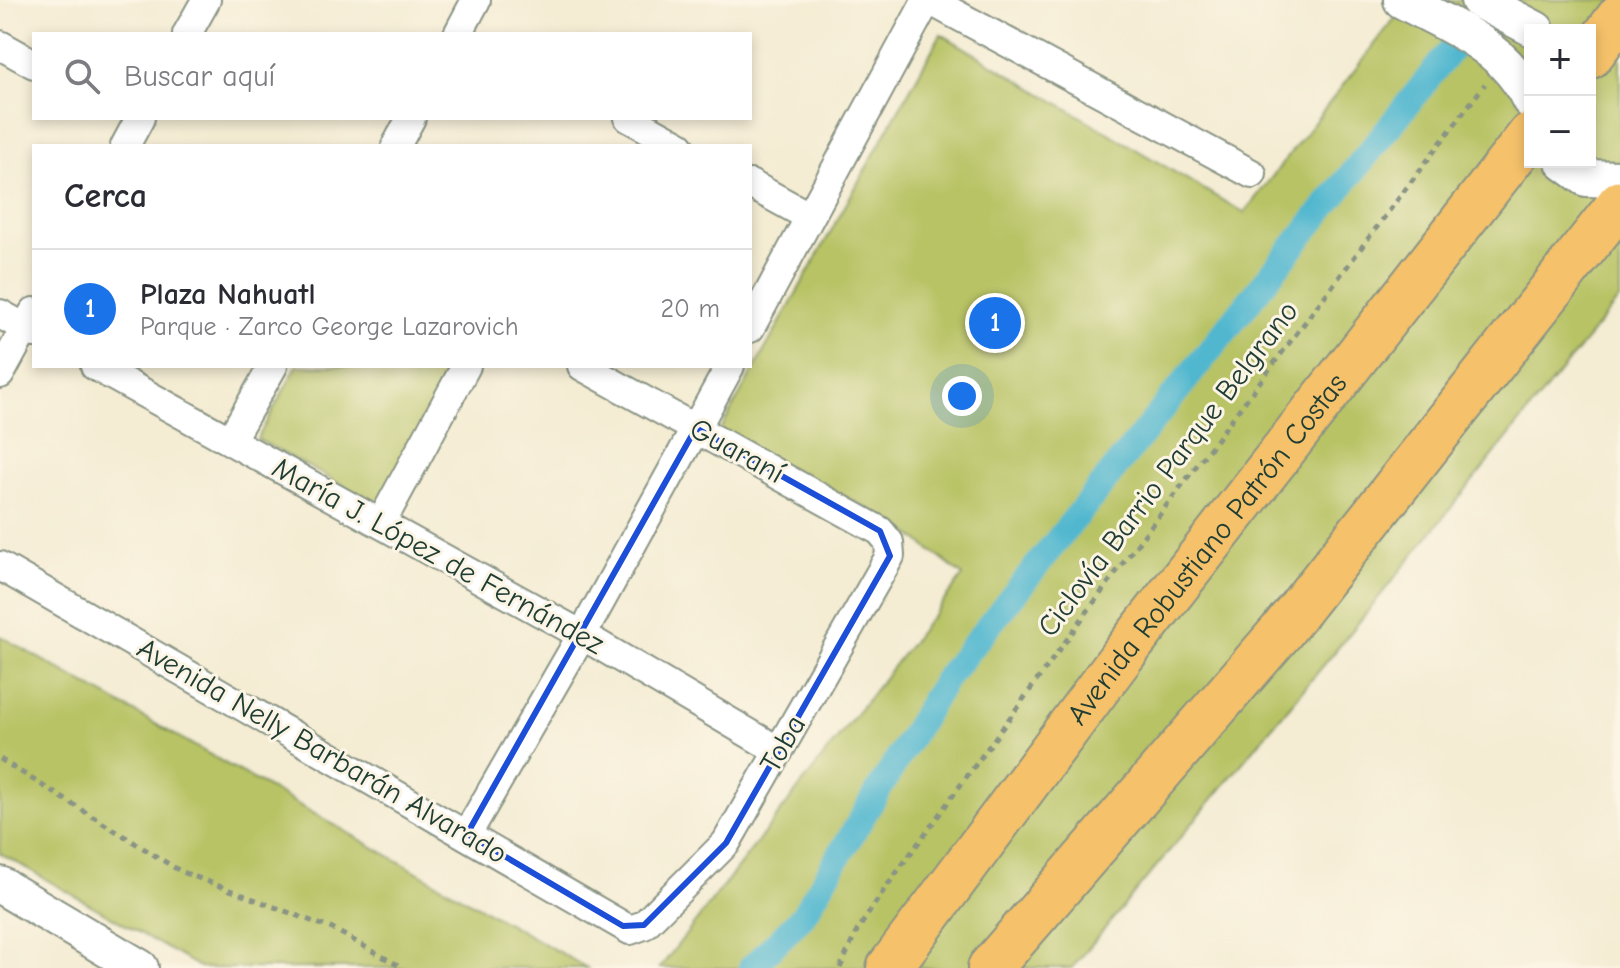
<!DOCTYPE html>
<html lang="es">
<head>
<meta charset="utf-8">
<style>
	:root { --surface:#fff; --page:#f7f7f7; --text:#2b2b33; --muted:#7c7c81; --line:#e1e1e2; --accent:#1a73e8 }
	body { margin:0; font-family:"Comic Neue",sans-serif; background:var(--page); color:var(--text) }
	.controls { position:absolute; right:24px; top:24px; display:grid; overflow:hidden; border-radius:0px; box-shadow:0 4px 12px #0003 }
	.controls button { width:72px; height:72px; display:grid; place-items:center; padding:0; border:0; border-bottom:2px solid var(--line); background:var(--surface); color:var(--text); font:40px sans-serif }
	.you { position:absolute; left:962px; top:396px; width:28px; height:28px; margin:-20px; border:6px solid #fff; border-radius:50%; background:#1a73e8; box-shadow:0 0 0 12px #1a73e833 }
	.badge { display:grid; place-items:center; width:52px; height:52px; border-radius:50%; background:var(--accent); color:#fff; font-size:26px; font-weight:700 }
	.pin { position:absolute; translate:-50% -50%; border:4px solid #fff; box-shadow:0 2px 8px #0006 }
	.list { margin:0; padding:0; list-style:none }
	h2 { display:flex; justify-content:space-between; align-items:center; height:104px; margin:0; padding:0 32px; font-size:34px }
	h2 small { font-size:26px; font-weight:400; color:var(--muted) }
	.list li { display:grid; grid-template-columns:52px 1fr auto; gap:24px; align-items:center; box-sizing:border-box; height:120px; padding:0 32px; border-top:2px solid var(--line) }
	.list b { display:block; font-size:30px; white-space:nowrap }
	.list p { margin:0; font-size:26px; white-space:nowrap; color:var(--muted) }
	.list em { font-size:26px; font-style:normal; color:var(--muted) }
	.icon { flex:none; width:44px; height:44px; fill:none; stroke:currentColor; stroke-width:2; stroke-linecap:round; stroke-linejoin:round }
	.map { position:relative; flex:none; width:1620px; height:968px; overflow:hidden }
	.search { position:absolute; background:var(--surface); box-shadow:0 4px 12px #0003; left:32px; top:32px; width:720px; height:88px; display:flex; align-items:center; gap:20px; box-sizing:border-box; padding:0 28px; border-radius:0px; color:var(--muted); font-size:30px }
	.panel { position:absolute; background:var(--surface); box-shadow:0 4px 12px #0003; left:32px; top:144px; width:720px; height:224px; border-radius:0px }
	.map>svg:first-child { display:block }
</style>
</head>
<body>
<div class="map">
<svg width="1620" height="968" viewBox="0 0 1620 968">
	<rect width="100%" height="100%" fill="#fcf5e5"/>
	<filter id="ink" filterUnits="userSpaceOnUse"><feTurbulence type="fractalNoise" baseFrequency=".0125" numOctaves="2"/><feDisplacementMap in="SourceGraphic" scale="16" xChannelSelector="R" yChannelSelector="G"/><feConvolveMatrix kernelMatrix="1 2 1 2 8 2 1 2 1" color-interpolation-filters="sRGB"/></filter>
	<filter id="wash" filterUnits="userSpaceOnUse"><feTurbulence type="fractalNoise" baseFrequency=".006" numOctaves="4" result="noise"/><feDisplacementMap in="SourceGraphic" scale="32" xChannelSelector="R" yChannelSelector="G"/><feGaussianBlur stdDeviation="1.8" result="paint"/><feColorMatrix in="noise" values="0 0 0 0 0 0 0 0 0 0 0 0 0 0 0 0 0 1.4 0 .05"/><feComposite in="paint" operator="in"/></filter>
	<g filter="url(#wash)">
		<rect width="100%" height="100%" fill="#f4ecd3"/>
		<!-- green -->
		<path fill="#b8c365" stroke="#6c804c" stroke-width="2" fill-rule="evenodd" d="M1409 0H1620V298L1342 643 1072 968H660L963 576 896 523 719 432 941 34 1244 213ZM1530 30H1590V162H1530Z
			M297 366H462L384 508 257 439Z
			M0 636 587 968H201L0 853Z"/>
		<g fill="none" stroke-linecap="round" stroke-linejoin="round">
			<!-- canal -->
			<path stroke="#51b7cf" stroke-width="26" d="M751 968 802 917 945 680 1451 50"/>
		</g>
	</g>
	<g filter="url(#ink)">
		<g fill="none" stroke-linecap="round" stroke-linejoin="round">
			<defs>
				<path id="minor" d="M929 0 1252 174
					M187 34 206 0
					M458 34 476 0
					M0 45 34 64
					M629 118 680 146
					M125 146 140 118
					M396 146 411 118
					M750 184 810 217
					M0 314 34 333
					M750 328 927 0
					M95 366 582 635 779 751
					M0 374 34 312
					M231 439 273 366
					M381 523 466 366
					M0 566 623 926 630 930 644 925 726 843 890 556 889 542 880 531 582 366
					M467 834 582 635 730 366"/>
				<path id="tertiary" d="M1402 0C1450 26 1506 46 1530 100
					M1479 0 1536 30
					M1564 162 1586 178 1620 179
					M0 885 140 968"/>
				<g id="trunk">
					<path d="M1590 56 1620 16"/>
					<path id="s1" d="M889 968 1122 656 1530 135"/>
					<path d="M990 968 1281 632 1620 203"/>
				</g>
			</defs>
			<!-- minor casing -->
			<use href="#minor" stroke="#8a9484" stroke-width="32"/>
			<!-- tertiary casing -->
			<use href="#tertiary" stroke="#8a9484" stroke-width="40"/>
			<!-- trunk casing -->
			<use href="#trunk" stroke="#8a9484" stroke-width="48"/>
			<!-- path -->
			<path stroke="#8a9484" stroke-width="5" stroke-dasharray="6 6" stroke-linecap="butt" d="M0 759 180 871 335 930 403 968
				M840 968 857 931 884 890 1114 575 1485 84"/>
			<!-- minor -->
			<use href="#minor" stroke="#fff" stroke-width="28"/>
			<!-- tertiary -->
			<use href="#tertiary" stroke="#fff" stroke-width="36"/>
			<!-- trunk -->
			<use href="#trunk" stroke="#f5c16b" stroke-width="44"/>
		</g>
	</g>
	<!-- marked area -->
	<path fill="none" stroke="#1d4ed8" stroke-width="6" stroke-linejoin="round" d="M696 428 880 531 890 556 726 843 644 925 623 926 467 834Z"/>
	<g text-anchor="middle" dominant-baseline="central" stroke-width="6" stroke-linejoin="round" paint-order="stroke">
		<!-- street labels -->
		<g font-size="30" fill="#1f3d34" stroke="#fcf5e5">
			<text transform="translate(737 451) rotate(29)">Guaraní</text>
			<text transform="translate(1168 469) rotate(-53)">Ciclovía Barrio Parque Belgrano</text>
			<text stroke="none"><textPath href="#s1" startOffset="526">Avenida Robustiano Patrón Costas</textPath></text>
			<text transform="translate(438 556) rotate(29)">María J. López de Fernández</text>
			<text transform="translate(783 744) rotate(-60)">Toba</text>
			<text transform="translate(322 751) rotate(30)">Avenida Nelly Barbarán Alvarado</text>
		</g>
	</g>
</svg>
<div class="controls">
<button>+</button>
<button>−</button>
</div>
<div class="you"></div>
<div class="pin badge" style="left:995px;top:323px">1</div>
<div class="search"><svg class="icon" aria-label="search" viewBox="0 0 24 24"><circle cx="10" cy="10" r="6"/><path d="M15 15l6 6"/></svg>Buscar aquí</div>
<section class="panel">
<h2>Cerca<small></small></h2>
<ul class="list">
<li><span class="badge">1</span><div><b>Plaza Nahuatl</b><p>Parque · Zarco George Lazarovich</p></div><em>20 m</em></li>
</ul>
</section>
</div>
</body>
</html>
